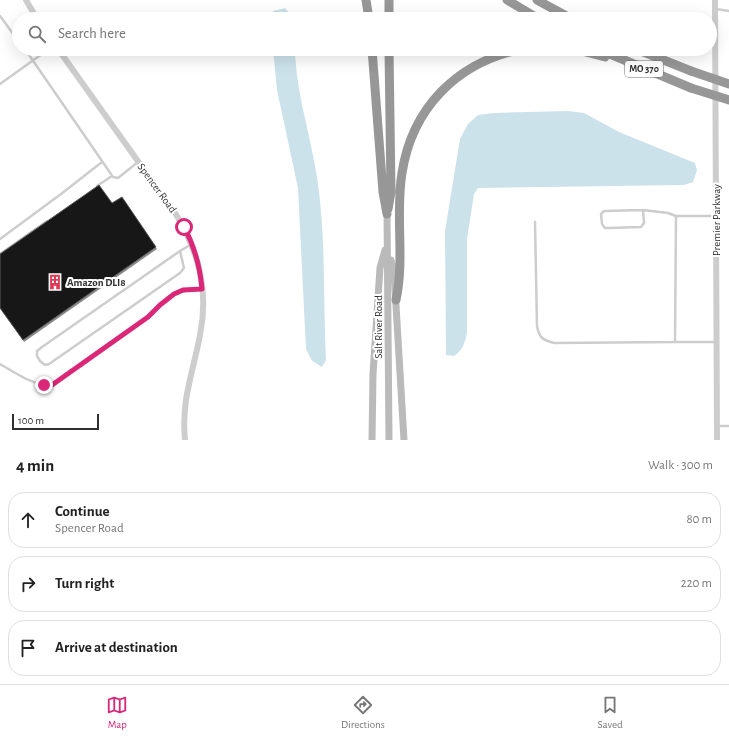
<!DOCTYPE html>
<html lang="en">
<head>
<meta charset="utf-8">
<style>
	:root { --surface:#fff; --page:#f6f6f6; --text:#222; --muted:#767676; --line:#e0e0e0; --accent:#db2777 }
	body { margin:0; font-family:"Alegreya Sans",sans-serif; background:var(--page); color:var(--text) }
	.scale { position:absolute; left:12px; bottom:10px; width:87px; box-sizing:border-box; padding-left:4px; border:2px solid #303030; border-top:0; font-size:11px; line-height:14px; white-space:nowrap; color:#303030; -webkit-text-stroke:3px #fff; paint-order:stroke }
	.stop { position:absolute; width:12px; height:12px; margin:-9px; border:3px solid #db2777; border-radius:50%; background:#fff }
	.stop.end { background:#db2777; border-color:#fff; box-shadow:0 1px 4px #0008 }
	.list { margin:0; padding:0; list-style:none }
	h2 { display:flex; justify-content:space-between; align-items:center; height:52px; margin:0; padding:0 16px; font-size:17px }
	h2 small { font-size:13px; font-weight:400; color:var(--muted) }
	.list li { display:grid; grid-template-columns:26px 1fr auto; gap:12px; align-items:center; box-sizing:border-box; height:56px; margin:0 8px 8px; padding:0 8px; border:1px solid var(--line); border-radius:16px }
	.list b { display:block; font-size:15px; white-space:nowrap }
	.list p { margin:0; font-size:13px; white-space:nowrap; color:var(--muted) }
	.list em { font-size:13px; font-style:normal; color:var(--muted) }
	.icon { flex:none; width:22px; height:22px; fill:none; stroke:currentColor; stroke-width:2; stroke-linecap:round; stroke-linejoin:round }
	.map { position:relative; flex:none; width:729px; height:440px; overflow:hidden }
	.search { position:absolute; background:var(--surface); box-shadow:0 4px 16px #0002; left:12px; right:12px; top:12px; height:44px; display:flex; align-items:center; gap:10px; box-sizing:border-box; padding:0 14px; border-radius:22px; color:var(--muted); font-size:15px }
	.sheet { height:244px; background:var(--surface) }
	nav { display:flex; justify-content:space-around; align-items:center; box-sizing:border-box; height:56px; border-top:1px solid var(--line); background:var(--surface); font-size:11px; color:var(--muted) }
	nav a { display:grid; justify-items:center; gap:2px }
	nav .on { color:var(--accent) }
	.map>svg:first-child { display:block }
</style>
</head>
<body>
<div class="map">
<svg width="729" height="440" viewBox="0 0 729 440">
	<rect width="100%" height="100%" fill="#fff"/>
	<!-- water -->
	<path fill="#cce2eb" d="M285 8 292 16V19H272L273 11Z
		M273 49H295C296 95 312 138 318 184 326 242 323 302 326 360L322 367 312 361 306 349 298 188 277 90Z
		M568 111 584 113 619 132 695 163 697 170 693 182 684 185 478 188 474 194 467 239V332C465 343 463 350 454 356L446 355 445 231 460 139 468 124 478 115 494 113Z"/>
	<g fill="none" stroke-linecap="round" stroke-linejoin="round">
		<!-- service -->
		<path stroke="#cdcdcd" stroke-width="2.5" d="M716 9 729 11
			M0 16 19 42
			M25 49 113 177 118 178 138 162
			M0 84 49 49
			M97 186 112 176
			M643 210 604 211 601 214 602 224 605 228H609L641 227 644 223 643 210 668 213 676 216 675 342H716
			M676 216H716
			M535 222 537 326C539 337 542 340 554 343L675 342
			M0 239 61 194 102 162
			M180 251 42 347 37 351V356L40 361 45 365 49 364 180 273 184 268 180 251 190 245
			M0 254 47 221
			M0 364C16 373 33 386 52 385L148 317C166 298 175 290 202 289
			M718 426H729"/>
		<!-- tertiary -->
		<path stroke="#cdcdcd" stroke-width="6" d="M26 0 37 19
			M715 0 717 440
			M58 49 177 216C199 254 209 290 200 335 193 373 181 400 185 440"/>
		<!-- secondary -->
		<path stroke="#bababa" stroke-width="7" d="M387 214 389 440
			M391 260 394 272 404 440
			M372 440 373 374 380 268 385 250"/>
		<!-- motorway -->
		<path stroke="#979797" stroke-width="9" d="M366 0 369 19
			M389 0V19
			M507 0 539 19
			M537 0 572 19
			M372 49 383 192 387 214
			M574 49 605 57
			M598 49 691 88
			M636 49 691 71
			M388 209 391 192 389 49
			M396 300C405 258 395 215 402 173 412 108 457 62 522 49"/>
		<!-- motorway-bridge -->
		<path stroke="#979797" stroke-width="9" d="M691 71 729 84
			M691 88 729 100"/>
	</g>
	<!-- wall -->
	<path fill="#8b8b8b" d="M122 197 157 249 24 342 0 308Z"/>
	<!-- building -->
	<path fill="#171717" stroke="#5d5d5d" d="M99 185 112 203 122 197 156 247 23 340 0 308V254Z"/>
	<g fill="none" stroke-linecap="round" stroke-linejoin="round">
		<!-- route -->
		<path stroke="#db2777" stroke-width="5" d="M44 385H52L148 317 160 305 174 294 183 290 202 289C200 267 195 247 184 227"/>
	</g>
	<!-- icons -->
	<defs>
		<symbol id="building-bare" viewBox="-9 -9 18 18"><path d="M-4-6H4V6H1V3H-1V6H-4ZM-2.5-4.3h1.7v1.8h-1.7ZM.8-4.3h1.7v1.8H.8ZM-2.5-1h1.7V.8h-1.7ZM.8-1h1.7V.8H.8Z" fill="#df3a55" stroke="#fff" stroke-width="2.5" paint-order="stroke"/></symbol>
	</defs>
	<g fill-rule="evenodd">
		<use href="#building-bare" x="44" y="271" width="22" height="22"/>
	</g>
	<g text-anchor="middle" dominant-baseline="central" stroke-width="4" stroke-linejoin="round" paint-order="stroke">
		<!-- shield labels -->
		<rect fill="#fff" stroke="#6e6e6e" stroke-width="1" x="625" y="61" width="38" height="16" rx="3"/>
		<g font-size="10" font-weight="bold" fill="#303030">
			<text x="644" y="69">MO 370</text>
		</g>
		<!-- street labels -->
		<g font-size="11" fill="#303030" stroke="#fff">
			<text transform="translate(157 188) rotate(54)">Spencer Road</text>
			<text transform="translate(716 220) rotate(-90)">Premier Parkway</text>
			<text transform="translate(378 327) rotate(-90)">Salt River Road</text>
		</g>
		<!-- poi labels -->
		<g font-size="11" font-weight="bold" fill="#303030" stroke="#fff" text-anchor="start">
			<text x="67" y="282">Amazon DLI8</text>
		</g>
	</g>
</svg>
<div class="scale">100 m</div>
<div class="stop" style="left:184px;top:227px"></div>
<div class="stop end" style="left:44px;top:385px"></div>
<div class="search"><svg class="icon" aria-label="search" viewBox="0 0 24 24"><circle cx="10" cy="10" r="6"/><path d="M15 15l6 6"/></svg>Search here</div>
</div>
<section class="sheet">
<h2>4 min<small>Walk · 300 m</small></h2>
<ul class="list">
<li><svg class="icon" aria-label="ahead" viewBox="0 0 24 24"><path d="M12 20V5M6 11l6-6 6 6"/></svg><div><b>Continue</b><p>Spencer Road</p></div><em>80 m</em></li>
<li><svg class="icon" aria-label="right" viewBox="0 0 24 24"><path d="M7 20v-9h11M14 6l5 5-5 5"/></svg><div><b>Turn right</b></div><em>220 m</em></li>
<li><svg class="icon" aria-label="arrive" viewBox="0 0 24 24"><path d="M6 21V4h12l-3 4 3 4H6"/></svg><div><b>Arrive at destination</b></div></li>
</ul>
</section>
<nav>
<a class="on"><svg class="icon" aria-label="map" viewBox="0 0 24 24"><path d="M3 6l6-2 6 2 6-2v14l-6 2-6-2-6 2zM9 4v14M15 6v14"/></svg>Map</a>
<a><svg class="icon" aria-label="directions" viewBox="0 0 24 24"><path d="M12 3l9 9-9 9-9-9zM9 14v-3h6M13 9l2 2-2 2"/></svg>Directions</a>
<a><svg class="icon" aria-label="saved" viewBox="0 0 24 24"><path d="M7 4h10v16l-5-4-5 4z"/></svg>Saved</a>
</nav>
</body>
</html>
